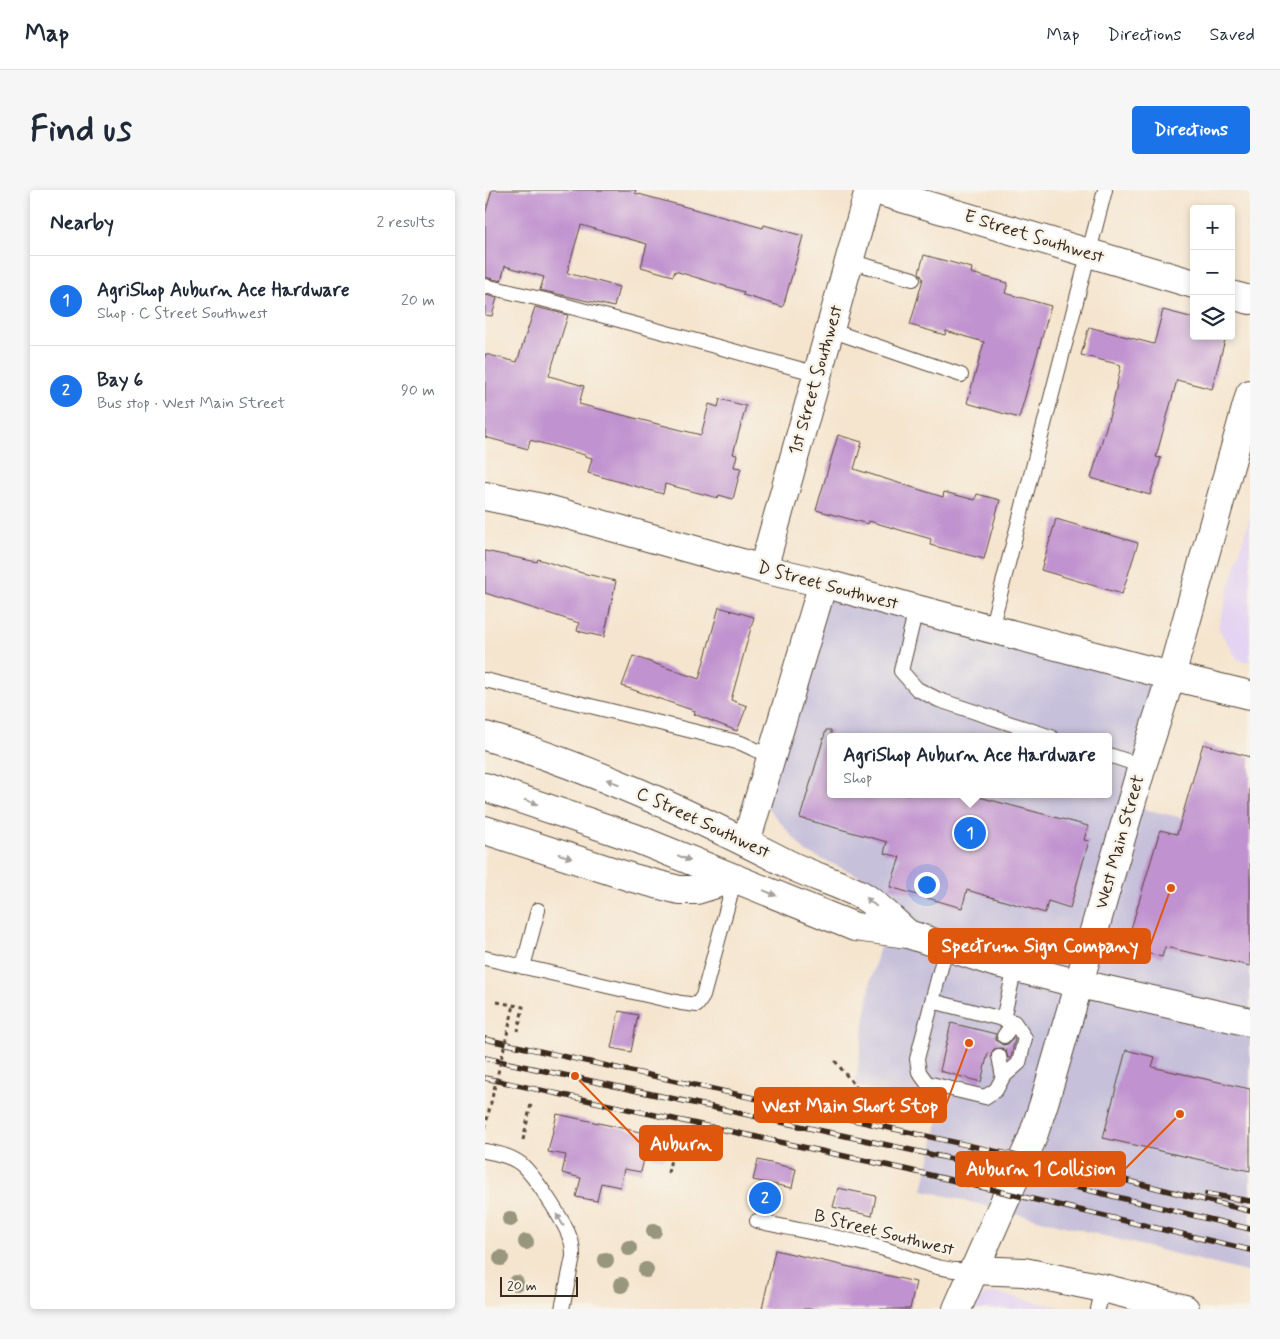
<!DOCTYPE html>
<html lang="en">
<head>
<meta charset="utf-8">
<style>
	:root { --surface:#fff; --page:#f6f6f7; --text:#1f2937; --muted:#747a83; --line:#e0e1e3; --accent:#1a73e8 }
	body { margin:0; font-family:Mynerve,sans-serif; background:var(--page); color:var(--text) }
	.controls { position:absolute; right:15px; top:15px; display:grid; overflow:hidden; border-radius:5px; box-shadow:0 2px 8px #0003 }
	.controls button { width:45px; height:45px; display:grid; place-items:center; padding:0; border:0; border-bottom:1px solid var(--line); background:var(--surface); color:var(--text); font:25px sans-serif }
	.scale { position:absolute; left:15px; bottom:12px; width:78px; box-sizing:border-box; padding-left:5px; border:2px solid #3b2a1e; border-top:0; font-size:14px; line-height:18px; white-space:nowrap; color:#3b2a1e; -webkit-text-stroke:4px #f7f3e8; paint-order:stroke }
	.you { position:absolute; left:441px; top:694px; width:18px; height:18px; margin:-12px; border:4px solid #fff; border-radius:50%; background:#1a73e8; box-shadow:0 0 0 8px #1a73e833 }
	.badge { display:grid; place-items:center; width:32px; height:32px; border-radius:50%; background:var(--accent); color:#fff; font-size:16px; font-weight:700 }
	.pin { position:absolute; translate:-50% -50%; border:2px solid #fff; box-shadow:0 1px 5px #0006 }
	.popup { position:absolute; left:342px; top:543px; width:285px; height:65px; box-sizing:border-box; display:grid; place-content:center; border-radius:5px; background:var(--surface); filter:drop-shadow(0 1px 4px #0005); font-size:16px; white-space:nowrap; color:var(--muted) }
	.popup b { font-size:19px; color:var(--text) }
	.popup::after { content:''; position:absolute; left:50%; top:100%; margin-left:-10px; border:10px solid transparent; border-top-color:var(--surface) }
	.list { margin:0; padding:0; list-style:none }
	h2 { display:flex; justify-content:space-between; align-items:center; height:65px; margin:0; padding:0 20px; font-size:21px }
	h2 small { font-size:16px; font-weight:400; color:var(--muted) }
	.list li { display:grid; grid-template-columns:32px 1fr auto; gap:15px; align-items:center; box-sizing:border-box; height:90px; padding:0 20px; border-top:1px solid var(--line) }
	.list b { display:block; font-size:19px; white-space:nowrap }
	.list p { margin:0; font-size:16px; white-space:nowrap; color:var(--muted) }
	.list em { font-size:16px; font-style:normal; color:var(--muted) }
	.icon { flex:none; width:28px; height:28px; fill:none; stroke:currentColor; stroke-width:2; stroke-linecap:round; stroke-linejoin:round }
	.map { position:relative; flex:none; width:765px; height:1119px; overflow:hidden; border-radius:5px }
	header { display:flex; align-items:center; gap:30px; box-sizing:border-box; height:70px; padding:0 25px; background:var(--surface); border-bottom:1px solid var(--line) }
	header strong { font-size:24px }
	nav { display:flex; gap:28px; margin-inline-start:auto; font-size:18px }
	.intro { display:flex; align-items:center; justify-content:space-between; box-sizing:border-box; height:120px; padding:0 30px }
	h1 { margin:0; font-size:35px }
	.button { padding:12px 22px; border-radius:5px; background:var(--accent); color:#fff; font-size:18px; font-weight:700 }
	main { display:flex; gap:30px; padding:0 30px }
	aside { flex:1; background:var(--surface); border-radius:5px; box-shadow:0 2px 8px #0003 }
	.map>svg:first-child { display:block }
</style>
</head>
<body>
<header>
<strong>Map</strong>
<nav><a>Map</a><a>Directions</a><a>Saved</a></nav>
</header>
<div class="intro"><h1>Find us</h1><a class="button">Directions</a></div>
<main>
<aside>
<h2>Nearby<small>2 results</small></h2>
<ul class="list">
<li><span class="badge">1</span><div><b>AgriShop Auburn Ace Hardware</b><p>Shop · C Street Southwest</p></div><em>20 m</em></li>
<li><span class="badge">2</span><div><b>Bay 6</b><p>Bus stop · West Main Street</p></div><em>90 m</em></li>
</ul>
</aside>
<div class="map">
<svg width="765" height="1119" viewBox="0 0 765 1119">
	<rect width="100%" height="100%" fill="#f7f3e8"/>
	<filter id="ink" filterUnits="userSpaceOnUse"><feTurbulence type="fractalNoise" baseFrequency=".02" numOctaves="2"/><feDisplacementMap in="SourceGraphic" scale="10" xChannelSelector="R" yChannelSelector="G"/><feConvolveMatrix kernelMatrix="1 2 1 2 8 2 1 2 1" color-interpolation-filters="sRGB"/></filter>
	<filter id="wash" filterUnits="userSpaceOnUse"><feTurbulence type="fractalNoise" baseFrequency=".0096" numOctaves="4" result="noise"/><feDisplacementMap in="SourceGraphic" scale="20" xChannelSelector="R" yChannelSelector="G"/><feGaussianBlur stdDeviation="1.12" result="paint"/><feColorMatrix in="noise" values="0 0 0 0 0 0 0 0 0 0 0 0 0 0 0 0 0 1.4 0 .05"/><feComposite in="paint" operator="in"/></filter>
	<g filter="url(#wash)">
		<rect width="100%" height="100%" fill="#f5e5cf"/>
		<!-- built -->
		<path fill="#e4d3f2" d="M765 326V472L753 470 733 438Z
			M510 1103 520 1105 582 1119H487L498 1105Z"/>
		<!-- industrial -->
		<path fill="#c6c0da" fill-rule="evenodd" d="M338 393 686 486 645 616 765 643V1083L438 1000 457 915 370 896 386 789 410 702 321 662 274 608ZM346 547H624V604H346Z"/>
		<g id="blocks">
			<!-- building -->
			<path fill="#c092cf" d="M7 0H151L150 3 278 38 279 35 318 46 298 117 258 105 259 102 190 81 188 86 156 77 162 54 96 35 82 83 134 97 129 117 55 100 59 87 20 76 16 91 0 87V24Z
				M439 65 487 78 486 83 523 93 520 103 566 116 534 228 482 213 499 152 461 141 460 145 425 135 438 89 434 82Z
				M0 105 12 108 7 126 0 125Z
				M50 117 83 125 64 186 99 196 94 214 216 245 224 214 233 217 235 209 261 216 248 264 252 265 249 277 256 278 248 309 234 305 233 308 180 294 178 304 103 283 107 268 100 266V265L45 250 43 259 0 247V164L32 172Z
				M678 120 709 128V146H741L727 199 692 190 671 267 676 268 665 305 606 288 627 217 636 175 596 165 604 137 669 154Z
				M353 245 377 252 369 279 458 307 459 302 490 310 492 304 515 310 499 369 445 355 446 349 384 331 383 334 331 320Z
				M571 329 653 353 637 404 556 380Z
				M0 361 52 372 53 369 97 383 131 391 119 447 92 441 94 433 0 403Z
				M234 417 269 427 246 510 262 516 252 541 209 524 210 521 137 496 148 466 214 489Z
				M341 540H346V604H483L603 636 599 650 604 651 585 718 563 711 560 723 482 700 477 718 405 697 415 667 399 663 402 652 315 628Z
				M718 554 765 567V776L680 757 677 767 648 760 643 749 675 640 692 644Z
				M134 821 153 825 146 862 126 858Z
				M466 833 511 844V850L518 855 523 854 528 848 530 849 526 868H523L521 861 517 858 509 859 506 864 503 863 496 892 455 881Z
				M641 860 670 867 667 877 765 899V981L618 948Z
				M72 924 183 948 179 969 160 965 156 982 139 979 135 997 116 993 112 1011 91 1007 96 988 77 983 81 965 63 962Z
				M273 970 311 979 307 998 268 990Z
				M353 998 391 1006 387 1026 348 1017Z
				M290 1060 431 1092 425 1119H277Z"/>
		</g>
	</g>
	<g filter="url(#ink)">
		<use href="#blocks" fill-opacity="0" stroke="#574639" stroke-width="1"/>
		<g fill="none" stroke-linecap="round" stroke-linejoin="round">
			<defs>
				<path id="service" d="M364 71 428 89
					M0 96 64 111 333 184
					M345 140 476 185
					M431 419 416 481 432 499 454 510 566 547
					M506 439 620 0
					M0 490 256 553 286 567
					M624 565 657 576
					M0 768 196 813 212 815 218 806 250 688
					M38 777 53 720
					M447 811 529 832 540 848 534 873 518 887 511 900 500 907 442 893 434 882 432 869 461 758
					M518 829 530 778
					M519 846 529 832
					M514 866 518 887
					M0 961C12 963 26 966 36 974 50 986 79 1031 85 1048 88 1054 88 1060 88 1067L77 1119
					M272 1031C312 1040 353 1047 392 1057 428 1066 449 1083 488 1080
					M613 1119 618 1098"/>
				<path id="minor" d="M390 0 709 94
					M746 105 765 110
					M0 306 62 319 278 379 338 393 431 419 686 486 765 505
					M278 379 384 0
					M261 652 338 393
					M488 1080 539 1082 618 1098 700 1119"/>
				<path id="tertiary" d="M595 794 765 832"/>
				<path id="secondary" d="M0 546C105 577 206 624 303 674 327 686 353 693 376 705 391 713 410 733 423 744
					M0 597 150 648 370 737 423 744 508 772 595 794
					M0 640 148 688 194 700H212L250 688
					M472 1119 547 949 559 913 657 576 686 486 765 204"/>
			</defs>
			<!-- service casing -->
			<use href="#service" stroke="#574639" stroke-width="16"/>
			<!-- minor casing -->
			<use href="#minor" stroke="#574639" stroke-width="30"/>
			<!-- tertiary casing -->
			<use href="#tertiary" stroke="#574639" stroke-width="30"/>
			<!-- secondary casing -->
			<use href="#secondary" stroke="#574639" stroke-width="30"/>
			<!-- path -->
			<path stroke="#574639" stroke-width="3" stroke-dasharray="4 4" stroke-linecap="butt" d="M12 812 38 817 33 841
				M350 871 375 902 373 916
				M38 950 46 914
				M183 983 191 946"/>
			<!-- service -->
			<use href="#service" stroke="#fff" stroke-width="14"/>
			<!-- minor -->
			<use href="#minor" stroke="#fff" stroke-width="28"/>
			<!-- tertiary -->
			<use href="#tertiary" stroke="#fff" stroke-width="28"/>
			<!-- secondary -->
			<use href="#secondary" stroke="#fff" stroke-width="28"/>
			<defs>
				<path id="rail" d="M0 849 623 986 765 1021
					M0 868 532 983 765 1039
					M0 888 419 979 765 1060
					M722 1004 765 1011"/>
			</defs>
			<!-- rail casing -->
			<use href="#rail" stroke="#3b2a1e" stroke-width="5.5"/>
			<!-- rail -->
			<use href="#rail" stroke="#f7f3e8" stroke-width="4" stroke-dasharray="11" stroke-linecap="butt"/>
			<!-- path-bridge -->
			<path stroke="#574639" stroke-width="3" stroke-dasharray="4 4" stroke-linecap="butt" d="M0 938 29 815"/>
		</g>
		<!-- trees -->
		<g fill="#99967e">
			<circle cx="25" cy="1029" r="8"/>
			<circle cx="169" cy="1041" r="8"/>
			<circle cx="41" cy="1052" r="8"/>
			<circle cx="144" cy="1058" r="8"/>
			<circle cx="16" cy="1068" r="8"/>
			<circle cx="121" cy="1070" r="8"/>
			<circle cx="161" cy="1080" r="8"/>
			<circle cx="31" cy="1093" r="8"/>
			<circle cx="136" cy="1095" r="8"/>
		</g>
		<!-- one-way arrows -->
		<defs><path id="oneway-solid" d="M-6-.8H1V-3.2L6.5 0L1 3.2V.8H-6Z" transform="scale(1.25)"/></defs>
		<g fill="#a79f9a">
			<use href="#oneway-solid" transform="translate(128 592) rotate(-159)"/>
			<use href="#oneway-solid" transform="translate(46 612) rotate(18)"/>
			<use href="#oneway-solid" transform="translate(80 666) rotate(18)"/>
			<use href="#oneway-solid" transform="translate(199 668) rotate(22)"/>
			<use href="#oneway-solid" transform="translate(285 703) rotate(23)"/>
			<use href="#oneway-solid" transform="translate(386 712) rotate(-140)"/>
			<use href="#oneway-solid" transform="translate(75 1030) rotate(-121)"/>
		</g>
	</g>
	<g text-anchor="middle" dominant-baseline="central" stroke-width="5" stroke-linejoin="round" paint-order="stroke">
		<!-- street labels -->
		<g font-size="18" fill="#3b2a1e" stroke="#f7f3e8">
			<text transform="translate(549 47) rotate(17)">E Street Southwest</text>
			<text transform="translate(331 190) rotate(-74)">1st Street Southwest</text>
			<text transform="translate(343 396) rotate(15)">D Street Southwest</text>
			<text transform="translate(218 633) rotate(25)">C Street Southwest</text>
			<text transform="translate(635 652) rotate(-74)">West Main Street</text>
			<text transform="translate(399 1043) rotate(14)">B Street Southwest</text>
		</g>
	</g>
	<!-- callouts -->
	<path fill="none" stroke="#df570d" stroke-width="2" d="M686 698L665 756M484 853L461 915M90 886L155 953M695 924L640 979"/>
	<g fill="#df570d" stroke="#f7f3e8" stroke-width="2">
		<circle cx="686" cy="698" r="5"/>
		<circle cx="484" cy="853" r="5"/>
		<circle cx="90" cy="886" r="5"/>
		<circle cx="695" cy="924" r="5"/>
	</g>
	<g fill="#df570d" stroke="#df570d" stroke-width="2">
		<rect x="444" y="739" width="221" height="34" rx="5"/>
		<rect x="270" y="898" width="191" height="34" rx="5"/>
		<rect x="155" y="936" width="82" height="34" rx="5"/>
		<rect x="471" y="962" width="169" height="34" rx="5"/>
	</g>
	<g font-size="19" text-anchor="middle" font-weight="bold" fill="#fff">
		<text x="555" y="762">Spectrum Sign Company</text>
		<text x="365" y="922">West Main Short Stop</text>
		<text x="196" y="960">Auburn</text>
		<text x="556" y="985">Auburn 1 Collision</text>
	</g>
</svg>
<div class="controls">
<button>+</button>
<button>−</button>
<button><svg class="icon" aria-label="layers" viewBox="0 0 24 24"><path d="M12 4l9 5-9 5-9-5zM3 14l9 5 9-5"/></svg></button>
</div>
<div class="scale">20 m</div>
<div class="you"></div>
<div class="pin badge" style="left:485px;top:643px">1</div>
<div class="popup"><b>AgriShop Auburn Ace Hardware</b>Shop</div>
<div class="pin badge" style="left:280px;top:1008px">2</div>
</div>
</main>
</body>
</html>
